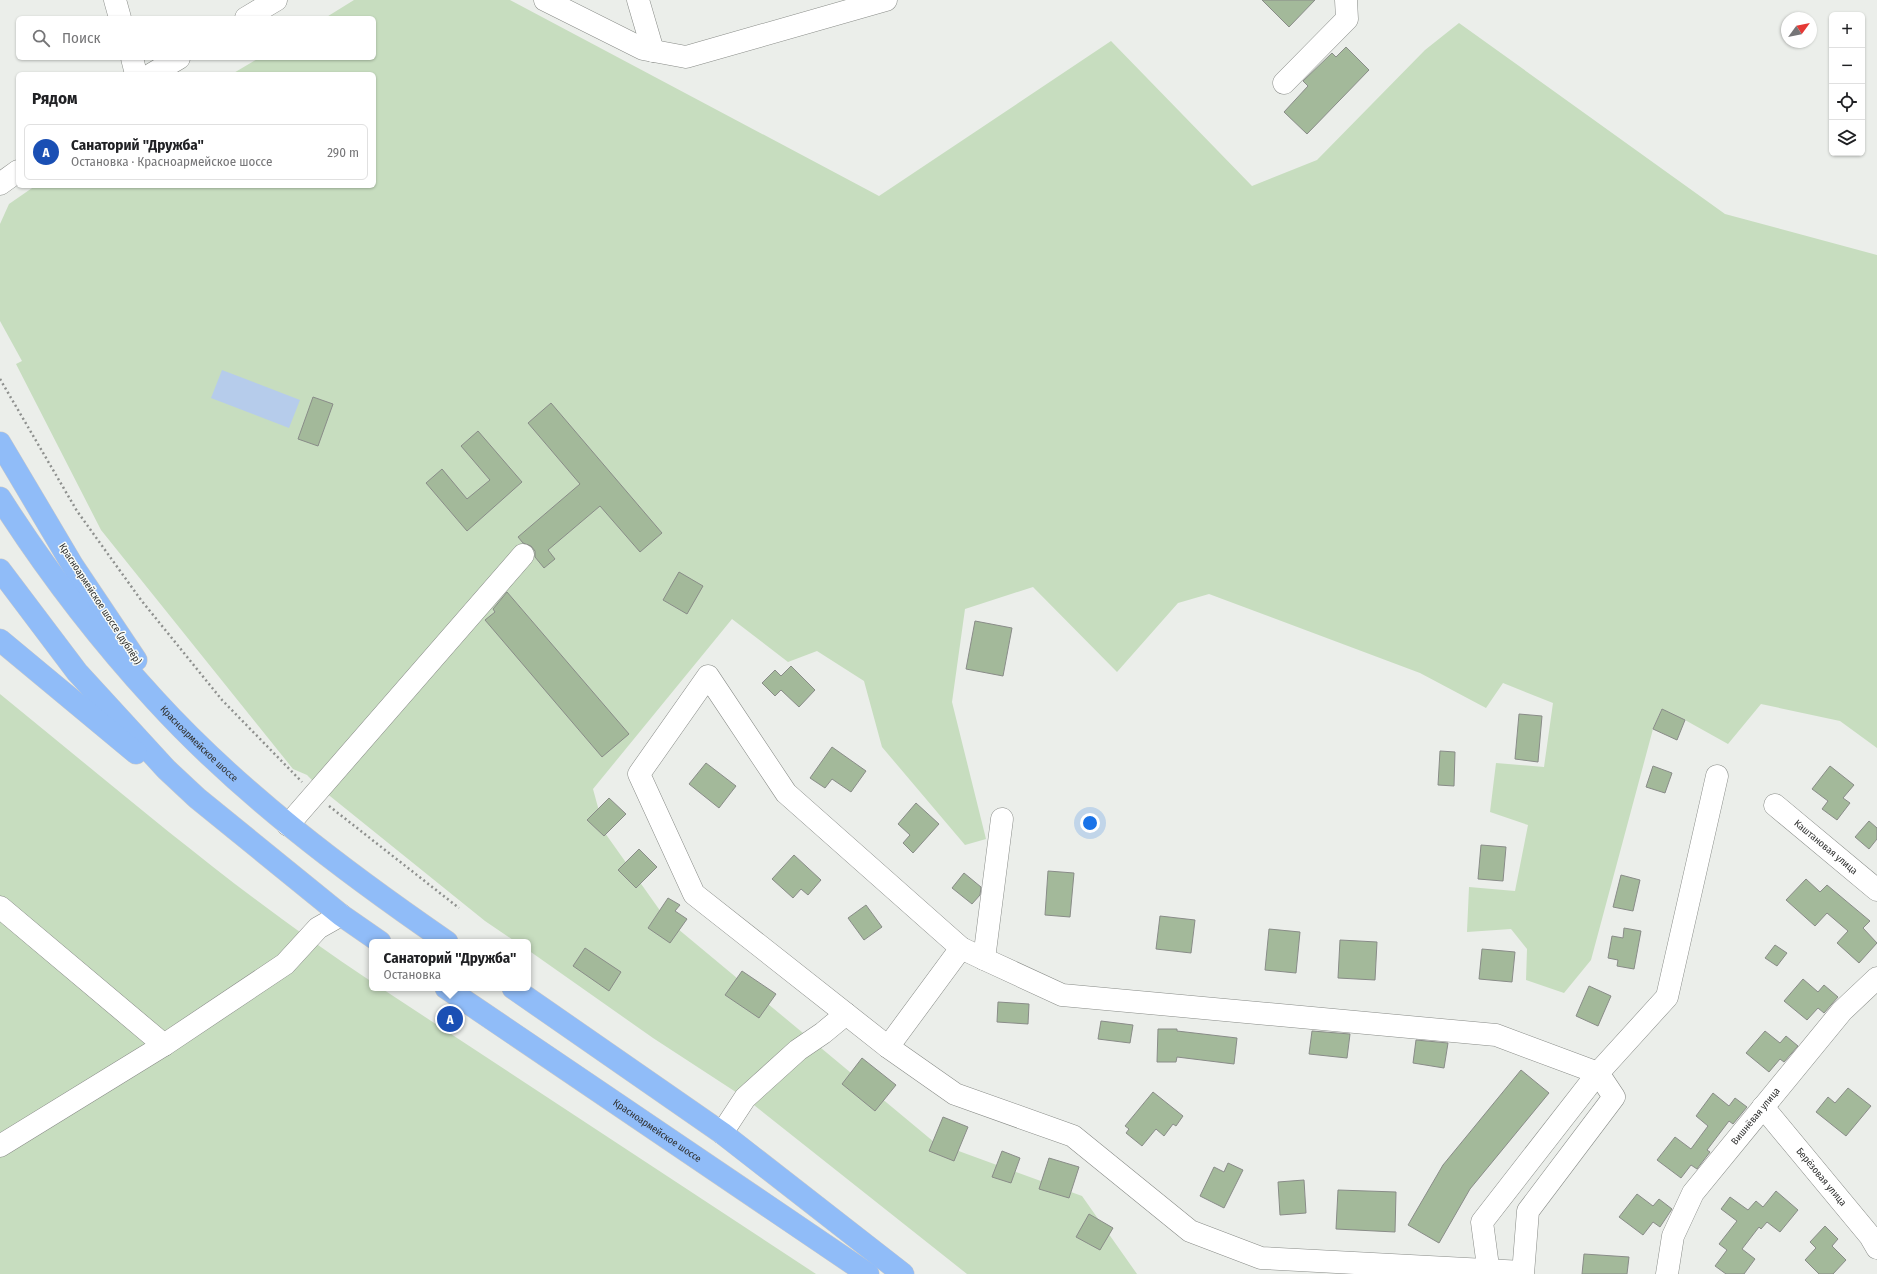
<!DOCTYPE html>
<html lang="ru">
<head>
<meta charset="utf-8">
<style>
	:root { --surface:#fff; --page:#f6f6f6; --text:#202124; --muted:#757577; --line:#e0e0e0; --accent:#0b8043 }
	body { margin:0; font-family:"Fira Sans Condensed",sans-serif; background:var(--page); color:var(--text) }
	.controls { position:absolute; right:12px; top:12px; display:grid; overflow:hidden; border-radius:6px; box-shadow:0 1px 3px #0004 }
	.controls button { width:36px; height:36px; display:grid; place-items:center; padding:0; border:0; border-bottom:1px solid var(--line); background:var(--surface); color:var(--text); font:20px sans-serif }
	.compass { position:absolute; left:1781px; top:12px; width:36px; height:36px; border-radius:50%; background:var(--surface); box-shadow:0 1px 3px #0004; rotate:57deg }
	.you { position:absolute; left:1090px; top:823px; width:14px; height:14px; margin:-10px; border:3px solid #fff; border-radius:50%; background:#1a73e8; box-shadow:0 0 0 6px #1a73e833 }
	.badge { display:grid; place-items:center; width:26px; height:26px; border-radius:50%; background:var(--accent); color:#fff; font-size:13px; font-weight:700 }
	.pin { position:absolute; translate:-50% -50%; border:2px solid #fff; box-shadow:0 1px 4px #0006 }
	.popup { position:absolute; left:369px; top:939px; width:162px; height:52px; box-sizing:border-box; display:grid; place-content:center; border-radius:6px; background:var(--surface); filter:drop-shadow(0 1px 3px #0005); font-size:13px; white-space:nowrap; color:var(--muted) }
	.popup b { font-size:15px; color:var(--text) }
	.popup::after { content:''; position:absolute; left:50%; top:100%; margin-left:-8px; border:8px solid transparent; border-top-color:var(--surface) }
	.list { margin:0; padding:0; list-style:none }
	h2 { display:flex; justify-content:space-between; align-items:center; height:52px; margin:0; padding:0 16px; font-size:17px }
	h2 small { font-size:13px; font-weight:400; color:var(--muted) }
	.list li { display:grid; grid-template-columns:26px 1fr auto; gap:12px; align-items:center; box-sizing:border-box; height:56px; margin:0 8px 8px; padding:0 8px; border:1px solid var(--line); border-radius:6px }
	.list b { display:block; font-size:15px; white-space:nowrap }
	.list p { margin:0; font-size:13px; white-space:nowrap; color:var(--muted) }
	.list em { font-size:13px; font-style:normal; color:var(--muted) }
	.icon { flex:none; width:22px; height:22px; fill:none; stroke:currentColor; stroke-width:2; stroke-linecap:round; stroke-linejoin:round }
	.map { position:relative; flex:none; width:1877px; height:1274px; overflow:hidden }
	.search { position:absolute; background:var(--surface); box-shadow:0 1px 3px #0004; left:16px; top:16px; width:360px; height:44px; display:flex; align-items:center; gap:10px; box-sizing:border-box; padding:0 14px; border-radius:6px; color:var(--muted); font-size:15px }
	.panel { position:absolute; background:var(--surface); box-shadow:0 1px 3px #0004; left:16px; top:72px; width:360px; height:116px; border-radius:6px }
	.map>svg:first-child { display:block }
</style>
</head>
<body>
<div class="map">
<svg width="1877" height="1274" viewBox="0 0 1877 1274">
	<rect width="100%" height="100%" fill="#ebeeea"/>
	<!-- green -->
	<path fill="#c7ddbf" d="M354 0H510L879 196 1111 41 1252 186 1317 160 1425 50 1459 23 1725 214 1877 255V748L1840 721 1761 704 1728 744 1685 720 1661 710 1653 729 1591 960 1564 993 1526 980 1527 949 1511 929 1467 932 1469 887 1515 891 1528 825 1490 812 1496 763 1544 767 1553 703 1503 683 1486 708 1420 673 1209 594 1178 603 1117 672 1033 587 965 609 952 702 986 839 965 845 882 747 864 681 817 651 788 662 732 619 593 789 605 833 666 919 934 1142 1082 1196 1137 1274H967L745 1098 653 1038 528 950V942H516L485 921 320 788 307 775 293 769 101 530 16 364 22 361 0 321V224L9 204 35 186H374V74H232L259 58H374V18H325Z
		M0 694C122 793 241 896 372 982V988H381L816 1274H0Z"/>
	<!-- water -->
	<path fill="#b6cceb" d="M222 370 300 400 289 428 211 398Z"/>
	<!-- building -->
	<path fill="#a3b99a" stroke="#898c88" d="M1262 0H1315L1289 27Z
		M1346 47 1369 70 1307 134 1284 112 1308 86 1303 81 1332 53 1336 57Z
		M313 397 333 404 318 446 298 439Z
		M551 403 662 533 640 552 600 506 548 550 555 559 544 568 535 557V551L531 546 523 543 518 537 580 484 528 423Z
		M478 431 522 482 467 531 426 483 442 469 467 499 490 480 461 446Z
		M679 572 703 586 687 614 663 600Z
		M507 592 629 734 602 757 485 620 495 612 493 609Z
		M975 621 1012 628 1003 676 966 669Z
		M791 666 815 690 799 707 781 690 775 696 762 683 775 670 781 676Z
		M1662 709 1685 720 1677 740 1653 729Z
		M1519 714 1542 716 1538 762 1515 759Z
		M832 747 866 771 851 792 832 779 825 788 810 778Z
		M1440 751 1455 752 1454 786 1438 785Z
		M706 763 736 786 719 808 689 784Z
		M1653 766 1672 773 1665 793 1646 787Z
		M1830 766 1854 785 1843 798 1850 803 1837 820 1822 809 1828 801 1812 789Z
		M609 798 626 814 604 836 587 820Z
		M916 803 939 824 913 853 903 843 910 835 898 824Z
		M1869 821 1877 828V839L1869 849 1855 837Z
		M1481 845 1506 847 1503 881 1478 879Z
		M639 849 657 867 636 888 618 870Z
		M794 855 821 880 808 895 801 889 793 898 772 879Z
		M1048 871 1074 873 1070 917 1045 915Z
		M964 873 981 887 980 895 972 904 952 888Z
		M1621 875 1640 880 1633 911 1613 907Z
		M1806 879 1820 892 1827 885 1870 921 1863 928 1877 943 1859 963 1837 943 1848 931 1827 913 1815 926 1786 900Z
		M668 898 680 905 675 911 687 919 670 943 648 928Z
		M866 905 882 927 864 940 848 918Z
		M1160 916 1195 920 1191 953 1156 949Z
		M1624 928 1641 931 1634 969 1617 966 1618 960 1608 958 1612 936 1623 938Z
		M1269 929 1300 932 1296 973 1265 970Z
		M1340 940 1377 942 1375 980 1338 978Z
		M1775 945 1787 953 1777 966 1765 958Z
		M585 948 621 972 609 991 573 966Z
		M1482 949 1515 952 1512 982 1479 979Z
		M742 971 776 994 759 1018 725 995Z
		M1803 979 1818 992 1824 985 1838 997 1824 1013 1818 1008 1807 1020 1784 1001Z
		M1589 986 1611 996 1598 1026 1576 1016Z
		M998 1002 1029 1004 1028 1024 997 1022Z
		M1101 1021 1133 1025 1130 1043 1098 1039Z
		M1158 1029H1177V1031L1237 1038 1234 1064 1177 1057 1176 1062H1157Z
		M1312 1031 1350 1034 1347 1058 1309 1054Z
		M1765 1031 1780 1043 1786 1036 1798 1046 1784 1062 1780 1059 1769 1072 1746 1053Z
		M1416 1040 1448 1043 1444 1068 1413 1063Z
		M862 1058 896 1085 875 1111 842 1084Z
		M1521 1070 1549 1093 1470 1189 1439 1243 1408 1225 1443 1165Z
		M1848 1088 1871 1106 1846 1136 1816 1112 1828 1097 1835 1103Z
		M1153 1092 1183 1116 1176 1126 1173 1124 1164 1136 1156 1129 1142 1146 1126 1133 1129 1129 1125 1126Z
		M1713 1093 1729 1106 1735 1098 1747 1107 1733 1124 1729 1121 1707 1150 1710 1152 1697 1169 1691 1165 1681 1178 1657 1160 1675 1137 1691 1149 1708 1126 1696 1116Z
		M943 1117 968 1127 954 1161 929 1151Z
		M1002 1151 1020 1158 1011 1183 992 1177Z
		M1049 1158 1079 1167 1069 1198 1039 1189Z
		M1228 1163 1243 1170 1224 1208 1200 1196 1214 1167 1224 1172Z
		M1304 1180 1306 1213 1280 1215 1278 1182Z
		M1338 1190 1396 1192 1395 1232 1336 1229Z
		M1776 1191 1798 1210 1780 1232 1767 1222 1761 1229 1759 1227 1742 1249 1755 1259 1744 1274H1726L1715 1266 1727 1250 1719 1244 1737 1221 1721 1209 1730 1197 1748 1210 1756 1201 1763 1207Z
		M1637 1194 1653 1206 1659 1199 1672 1209 1660 1227 1653 1222 1643 1235 1619 1217Z
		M1089 1214 1113 1228 1100 1250 1076 1237Z
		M1825 1226 1838 1239 1832 1246 1846 1260 1833 1274H1819L1805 1260 1816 1248 1810 1242Z
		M1584 1254 1629 1257 1627 1274H1582Z"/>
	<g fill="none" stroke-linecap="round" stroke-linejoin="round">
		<defs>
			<g id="minor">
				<path d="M115 0 120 18"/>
				<path d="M545 0 643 49 686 57 886 0"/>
				<path d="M638 0 653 51"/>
				<path d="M246 18 276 0"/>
				<path d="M132 58 136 74"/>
				<path d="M152 74 179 58"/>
				<path d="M1284 83 1347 19 1346 0"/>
				<path d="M0 184 18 171"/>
				<path id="s1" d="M1775 805 1877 890"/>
				<path d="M288 825 523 555"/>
				<path d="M0 907 164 1045"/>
				<path d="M984 959 1002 819"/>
				<path d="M888 1047 961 948"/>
				<path id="s2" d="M1763 1107 1870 1236 1877 1248"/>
				<path d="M722 1133 745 1098 798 1050 823 1033 846 1014"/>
				<path d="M0 1146 164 1045 285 964 318 928 341 915"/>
				<path d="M1523 1272 1261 1258 1190 1231 1073 1136 955 1094 888 1047 694 894 639 774 708 676 786 793 961 948 984 959 1062 995 1496 1035 1598 1073 1614 1097 1528 1211 1523 1274"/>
				<path d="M1489 1274 1482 1222 1598 1073 1667 997 1717 776"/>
				<path id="s3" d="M1667 1274 1673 1236 1693 1193 1842 1011 1877 978"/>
			</g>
			<g id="major">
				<path d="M0 443 73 566 136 660"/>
				<path id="s4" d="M0 498C46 570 97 637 155 700 240 793 344 871 447 942"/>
				<path d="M0 570 77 672 166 769 197 798 341 915 380 942"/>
				<path d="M0 640 136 753"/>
				<path id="s5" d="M446 988 868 1274"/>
				<path d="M513 988 722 1133 903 1274"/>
			</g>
		</defs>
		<!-- minor casing -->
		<use href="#minor" stroke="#888b87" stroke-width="23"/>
		<!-- major casing -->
		<use href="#major" stroke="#c9c9c9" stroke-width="23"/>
		<!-- path -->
		<path stroke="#8e908e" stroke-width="2.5" stroke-dasharray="2 3" stroke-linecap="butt" d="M0 379 77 511 141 600 222 700 302 782
			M329 806 459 908"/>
		<!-- minor -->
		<use href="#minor" stroke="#fff" stroke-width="22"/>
		<!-- major -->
		<use href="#major" stroke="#90bcf8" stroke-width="22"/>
	</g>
	<g text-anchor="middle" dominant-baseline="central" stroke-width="3" stroke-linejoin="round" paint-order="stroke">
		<!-- street labels -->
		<g font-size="10" fill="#2f302f" stroke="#f9fbf7">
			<text transform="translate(100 604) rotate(57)">Красноармейское шоссе (дублёр)</text>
			<text stroke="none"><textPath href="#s4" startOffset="317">Красноармейское шоссе</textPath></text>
			<text stroke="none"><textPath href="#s1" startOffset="66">Каштановая улица</textPath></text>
			<text stroke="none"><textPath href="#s3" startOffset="185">Вишнёвая улица</textPath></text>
			<text stroke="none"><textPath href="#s5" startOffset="255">Красноармейское шоссе</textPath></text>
			<text stroke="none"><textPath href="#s2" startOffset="91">Берёзовая улица</textPath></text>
		</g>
	</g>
</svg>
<div class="controls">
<button>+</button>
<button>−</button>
<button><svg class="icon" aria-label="locate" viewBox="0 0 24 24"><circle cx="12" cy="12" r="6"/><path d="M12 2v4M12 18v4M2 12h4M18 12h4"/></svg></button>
<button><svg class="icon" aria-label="layers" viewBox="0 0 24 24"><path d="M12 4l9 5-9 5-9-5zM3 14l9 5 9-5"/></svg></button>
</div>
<svg class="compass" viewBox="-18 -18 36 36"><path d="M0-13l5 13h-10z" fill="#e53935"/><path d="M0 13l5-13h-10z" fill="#757577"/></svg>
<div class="you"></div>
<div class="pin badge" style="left:450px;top:1019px;background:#1a4fb4">A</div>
<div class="popup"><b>Санаторий &quot;Дружба&quot;</b>Остановка</div>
<div class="search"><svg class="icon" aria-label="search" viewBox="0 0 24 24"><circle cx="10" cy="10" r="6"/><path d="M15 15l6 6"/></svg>Поиск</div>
<section class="panel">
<h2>Рядом<small></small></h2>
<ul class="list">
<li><span class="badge" style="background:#1a4fb4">A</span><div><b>Санаторий &quot;Дружба&quot;</b><p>Остановка · Красноармейское шоссе</p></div><em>290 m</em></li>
</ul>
</section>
</div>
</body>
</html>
